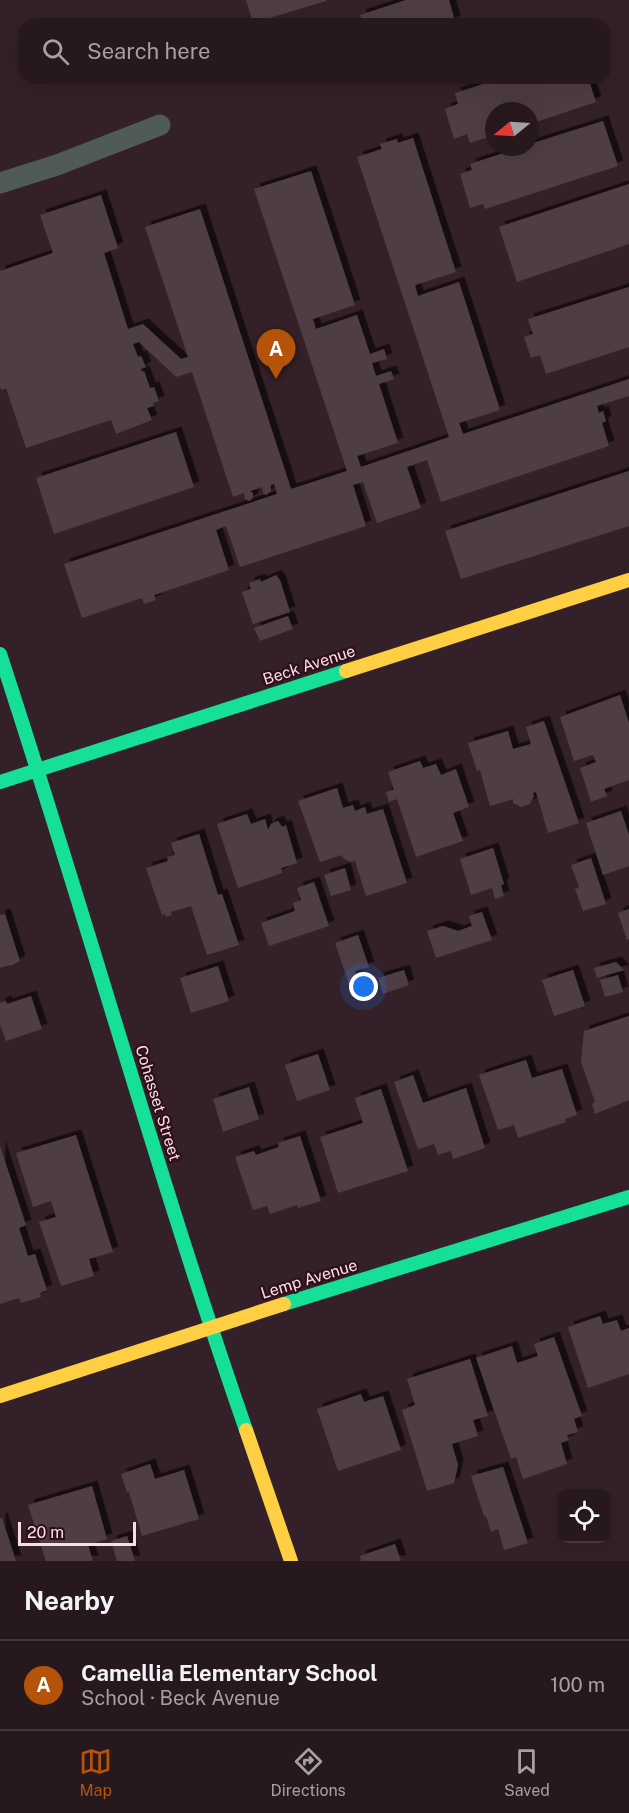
<!DOCTYPE html>
<html lang="en">
<head>
<meta charset="utf-8">
<style>
	:root { --surface:#27181e; --page:#33252b; --text:#f1f3f6; --muted:#a4a0a4; --line:#43373c; --accent:#b45309 }
	body { margin:0; font-family:"Public Sans",sans-serif; background:var(--page); color:var(--text) }
	.controls { position:absolute; right:18px; bottom:18px; display:grid; overflow:hidden; border-radius:12px; box-shadow:0 6px 24px #0002 }
	.controls button { width:54px; height:54px; display:grid; place-items:center; padding:0; border:0; border-bottom:2px solid var(--line); background:var(--surface); color:var(--text); font:30px sans-serif }
	.compass { position:absolute; left:485px; top:102px; width:54px; height:54px; border-radius:50%; background:var(--surface); box-shadow:0 6px 24px #0002; rotate:252deg }
	.scale { position:absolute; left:18px; bottom:15px; width:118px; box-sizing:border-box; padding-left:6px; border:3px solid #f8dee6; border-top:0; font-size:16px; line-height:21px; white-space:nowrap; color:#f8dee6; -webkit-text-stroke:4px #310e1c; paint-order:stroke }
	.you { position:absolute; left:364px; top:987px; width:21px; height:21px; margin:-15px; border:4px solid #fff; border-radius:50%; background:#1a73e8; box-shadow:0 0 0 9px #1a73e833 }
	.badge { display:grid; place-items:center; width:39px; height:39px; border-radius:50%; background:var(--accent); color:#fff; font-size:20px; font-weight:700 }
	.pin { position:absolute; translate:-50% -50px; filter:drop-shadow(0 2px 3px #0008) }
	.pin::after { content:''; position:absolute; top:32px; width:21px; height:18px; background:inherit; clip-path:polygon(0 0,100% 0,50% 100%) }
	.list { margin:0; padding:0; list-style:none }
	h2 { display:flex; justify-content:space-between; align-items:center; height:78px; margin:0; padding:0 24px; font-size:26px }
	h2 small { font-size:20px; font-weight:400; color:var(--muted) }
	.list li { display:grid; grid-template-columns:39px 1fr auto; gap:18px; align-items:center; box-sizing:border-box; height:90px; padding:0 24px; border-top:2px solid var(--line) }
	.list b { display:block; font-size:22px; white-space:nowrap }
	.list p { margin:0; font-size:20px; white-space:nowrap; color:var(--muted) }
	.list em { font-size:20px; font-style:normal; color:var(--muted) }
	.icon { flex:none; width:33px; height:33px; fill:none; stroke:currentColor; stroke-width:2; stroke-linecap:round; stroke-linejoin:round }
	.map { position:relative; flex:none; width:629px; height:1561px; overflow:hidden }
	.search { position:absolute; background:var(--surface); box-shadow:0 6px 24px #0002; left:18px; right:18px; top:18px; height:66px; display:flex; align-items:center; gap:15px; box-sizing:border-box; padding:0 21px; border-radius:18px; color:var(--muted); font-size:22px }
	.sheet { height:168px; background:var(--surface) }
	nav { display:flex; justify-content:space-around; align-items:center; box-sizing:border-box; height:84px; border-top:2px solid var(--line); background:var(--surface); font-size:16px; color:var(--muted) }
	nav a { display:grid; justify-items:center; gap:3px }
	nav .on { color:var(--accent) }
	.map>svg:first-child { display:block }
</style>
</head>
<body>
<div class="map">
<svg width="629" height="1561" viewBox="0 0 629 1561">
	<defs>
		<filter id="shadow"><feDropShadow dx="5.5" dy="-5.5" stdDeviation="0" flood-color="#0009"/></filter>
	</defs>
	<rect width="100%" height="100%" fill="#342028"/>
	<!-- building -->
	<path fill="#4f3d44" filter="url(#shadow)" d="M246 0H326V1L253 23Z
		M406 0H449L455 21 446 24H363L360 15Z
		M502 78H588L596 102 530 124V111H494V135L470 143 467 134 454 139 445 109 458 104 455 93Z
		M603 121 618 166 485 209 483 204 470 208 460 174 472 170 470 164 522 147H530V144Z
		M413 138 456 272 415 285 418 296 459 282 500 410 459 423 463 434 629 379V396L597 406 599 413 603 411 606 421 602 423 609 446 441 502 427 460 407 467 421 508 377 523 363 482 353 485 366 526 240 567 226 526 216 530 229 570 154 595 156 600 144 604 142 598 82 618 64 564 277 494 274 484 271 485V491L266 495 263 493 262 487 250 491 253 493V498L249 501 245 499 244 493 233 497 192 372 176 377 139 342 133 344 138 357 141 356 146 367 141 369 142 372 144 371 150 388 154 387 159 401 153 403 154 406 147 408 152 420 116 434 111 420 26 448 6 388 1 390 0 385V271L53 253 40 215 101 195 118 248 104 253 128 329 143 324 181 359 188 357 145 227 200 209 291 489 347 471 254 189 311 171 355 305 313 319 316 329 357 315 370 354 384 349 387 359 372 363 376 376 391 371 394 379 379 384 398 443 357 456 361 467 423 446 449 437 357 157 382 149 380 144 397 139 398 143Z
		M629 184V244L517 282 499 227Z
		M629 287V347L546 374 540 355 531 358 524 337 533 334 528 319Z
		M176 432 194 487 54 534 36 478Z
		M629 471V526L461 579 445 531Z
		M276 575 280 580 290 612 253 624 242 592 251 589 249 583 260 579 261 582Z
		M288 616 293 629 260 641 254 628Z
		M620 695 629 723V780L604 789 607 796 591 802 580 768 596 762 593 755 574 761 560 717Z
		M544 721 579 823 548 833 536 792 533 793 534 796 530 804 521 807 513 803V799L490 806 480 770 477 771 468 743 508 731 513 749 531 744 526 727Z
		M420 761 423 768 436 764 441 775 456 769 469 807 453 813 463 841 416 857 397 799 389 802 386 792 394 790 388 772Z
		M337 788 343 808 353 805 355 811 365 807 367 814 383 809 407 883 366 896 355 861 350 862 343 858 342 855 320 862 298 801Z
		M621 811 629 835V866L603 875 586 823Z
		M247 814 251 824 265 819 268 830 271 824 278 821 282 827 286 825 297 863 281 868 282 873 238 888 217 824Z
		M199 834 218 895 222 894 239 945 207 955 191 906 171 912 172 915 166 917 165 914 162 915 146 868 168 861 167 857 175 855 171 843Z
		M493 848 504 884 501 885 504 896 495 899 492 888 471 895 460 859Z
		M591 858 606 904 583 911 575 889 579 887 571 865Z
		M345 868 351 890 331 896 324 875Z
		M314 882 329 926 269 946 261 923 295 911 293 903 301 900 297 888Z
		M629 909V939L627 940 618 913Z
		M482 912 492 940 436 958 427 931 443 926 458 931 472 926 469 916Z
		M5 914 20 961 10 966V965L0 968V915Z
		M358 935 369 967 355 971 359 984 350 987 335 943Z
		M616 962 624 970 597 978 594 968Z
		M218 966 229 1001 191 1013 180 978Z
		M404 970 409 985 383 994 378 978Z
		M573 970 585 1006 554 1016 542 980Z
		M618 975 623 992 605 997 600 980Z
		M31 996 42 1029 6 1041 0 1025V1003L6 1001 7 1004Z
		M629 1016V1100L595 1114 592 1104 595 1102 581 1062 584 1031Z
		M318 1054 330 1090 297 1101 285 1065Z
		M526 1060 532 1078 562 1069 577 1115 565 1119 566 1122 518 1138 514 1125 498 1130 479 1075Z
		M413 1075 423 1103 466 1088 485 1148 453 1159 451 1151 438 1155 434 1144 418 1149 394 1082Z
		M249 1087 259 1119 223 1132 213 1099Z
		M381 1089 408 1171 338 1193 320 1137 363 1123 355 1098Z
		M76 1135 113 1252 89 1259 94 1276 61 1286 39 1222 56 1217 51 1201 33 1207 16 1153Z
		M300 1136 321 1201 298 1208 297 1205 270 1214 267 1206 253 1210 235 1157 254 1151 256 1155 279 1147 278 1143Z
		M0 1146 26 1225 19 1228 28 1256 35 1254 47 1290 40 1293 41 1297 21 1303 19 1298 0 1304Z
		M600 1316 603 1324 617 1320 621 1331 629 1328V1374L588 1388 568 1327Z
		M554 1337 582 1416 574 1419 578 1432 567 1435 569 1440 561 1443 567 1464 523 1479 516 1457 511 1459 476 1358 512 1346 517 1363 538 1356 534 1344Z
		M470 1359 488 1416 473 1420 478 1436 452 1444 458 1465 454 1483 427 1491 402 1410 415 1405 407 1379Z
		M361 1394 364 1402 383 1396 401 1450 338 1471 317 1409Z
		M150 1464 155 1479 184 1470 199 1519 142 1536 129 1492H127L121 1474Z
		M503 1467 528 1543 504 1550 498 1529 491 1532 486 1516H484L471 1476Z
		M92 1486 107 1539 88 1545 93 1561H46L28 1505Z
		M0 1518H2L16 1561H0Z
		M127 1536 135 1561H117L111 1541Z
		M395 1544 401 1561H361L360 1556Z"/>
	<g fill="none" stroke-linecap="round" stroke-linejoin="round">
		<!-- lane -->
		<path stroke="#505b59" stroke-width="21" d="M0 183 57 165 160 125"/>
		<!-- fast -->
		<path stroke="#16e098" stroke-width="14" d="M0 654C85 912 157 1174 246 1430
			M0 782 346 671
			M284 1304 629 1197"/>
		<!-- slow -->
		<path stroke="#ffcf43" stroke-width="14" d="M346 671 629 580
			M0 1396 284 1304
			M246 1430 291 1561"/>
	</g>
	<g text-anchor="middle" dominant-baseline="central" stroke-width="4.5" stroke-linejoin="round" paint-order="stroke">
		<!-- street labels -->
		<g font-size="16" fill="#f8dee6" stroke="#310e1c">
			<text transform="translate(309 665) rotate(-18)">Beck Avenue</text>
			<text transform="translate(158 1103) rotate(73)">Cohasset Street</text>
			<text transform="translate(309 1279) rotate(-17)">Lemp Avenue</text>
		</g>
	</g>
</svg>
<div class="controls">
<button><svg class="icon" aria-label="locate" viewBox="0 0 24 24"><circle cx="12" cy="12" r="6"/><path d="M12 2v4M12 18v4M2 12h4M18 12h4"/></svg></button>
</div>
<svg class="compass" viewBox="-18 -18 36 36"><path d="M0-13l5 13h-10z" fill="#e53935"/><path d="M0 13l5-13h-10z" fill="#a4a0a4"/></svg>
<div class="scale">20 m</div>
<div class="you"></div>
<div class="pin badge" style="left:276px;top:379px">A</div>
<div class="search"><svg class="icon" aria-label="search" viewBox="0 0 24 24"><circle cx="10" cy="10" r="6"/><path d="M15 15l6 6"/></svg>Search here</div>
</div>
<section class="sheet">
<h2>Nearby<small></small></h2>
<ul class="list">
<li><span class="badge">A</span><div><b>Camellia Elementary School</b><p>School · Beck Avenue</p></div><em>100 m</em></li>
</ul>
</section>
<nav>
<a class="on"><svg class="icon" aria-label="map" viewBox="0 0 24 24"><path d="M3 6l6-2 6 2 6-2v14l-6 2-6-2-6 2zM9 4v14M15 6v14"/></svg>Map</a>
<a><svg class="icon" aria-label="directions" viewBox="0 0 24 24"><path d="M12 3l9 9-9 9-9-9zM9 14v-3h6M13 9l2 2-2 2"/></svg>Directions</a>
<a><svg class="icon" aria-label="saved" viewBox="0 0 24 24"><path d="M7 4h10v16l-5-4-5 4z"/></svg>Saved</a>
</nav>
</body>
</html>
